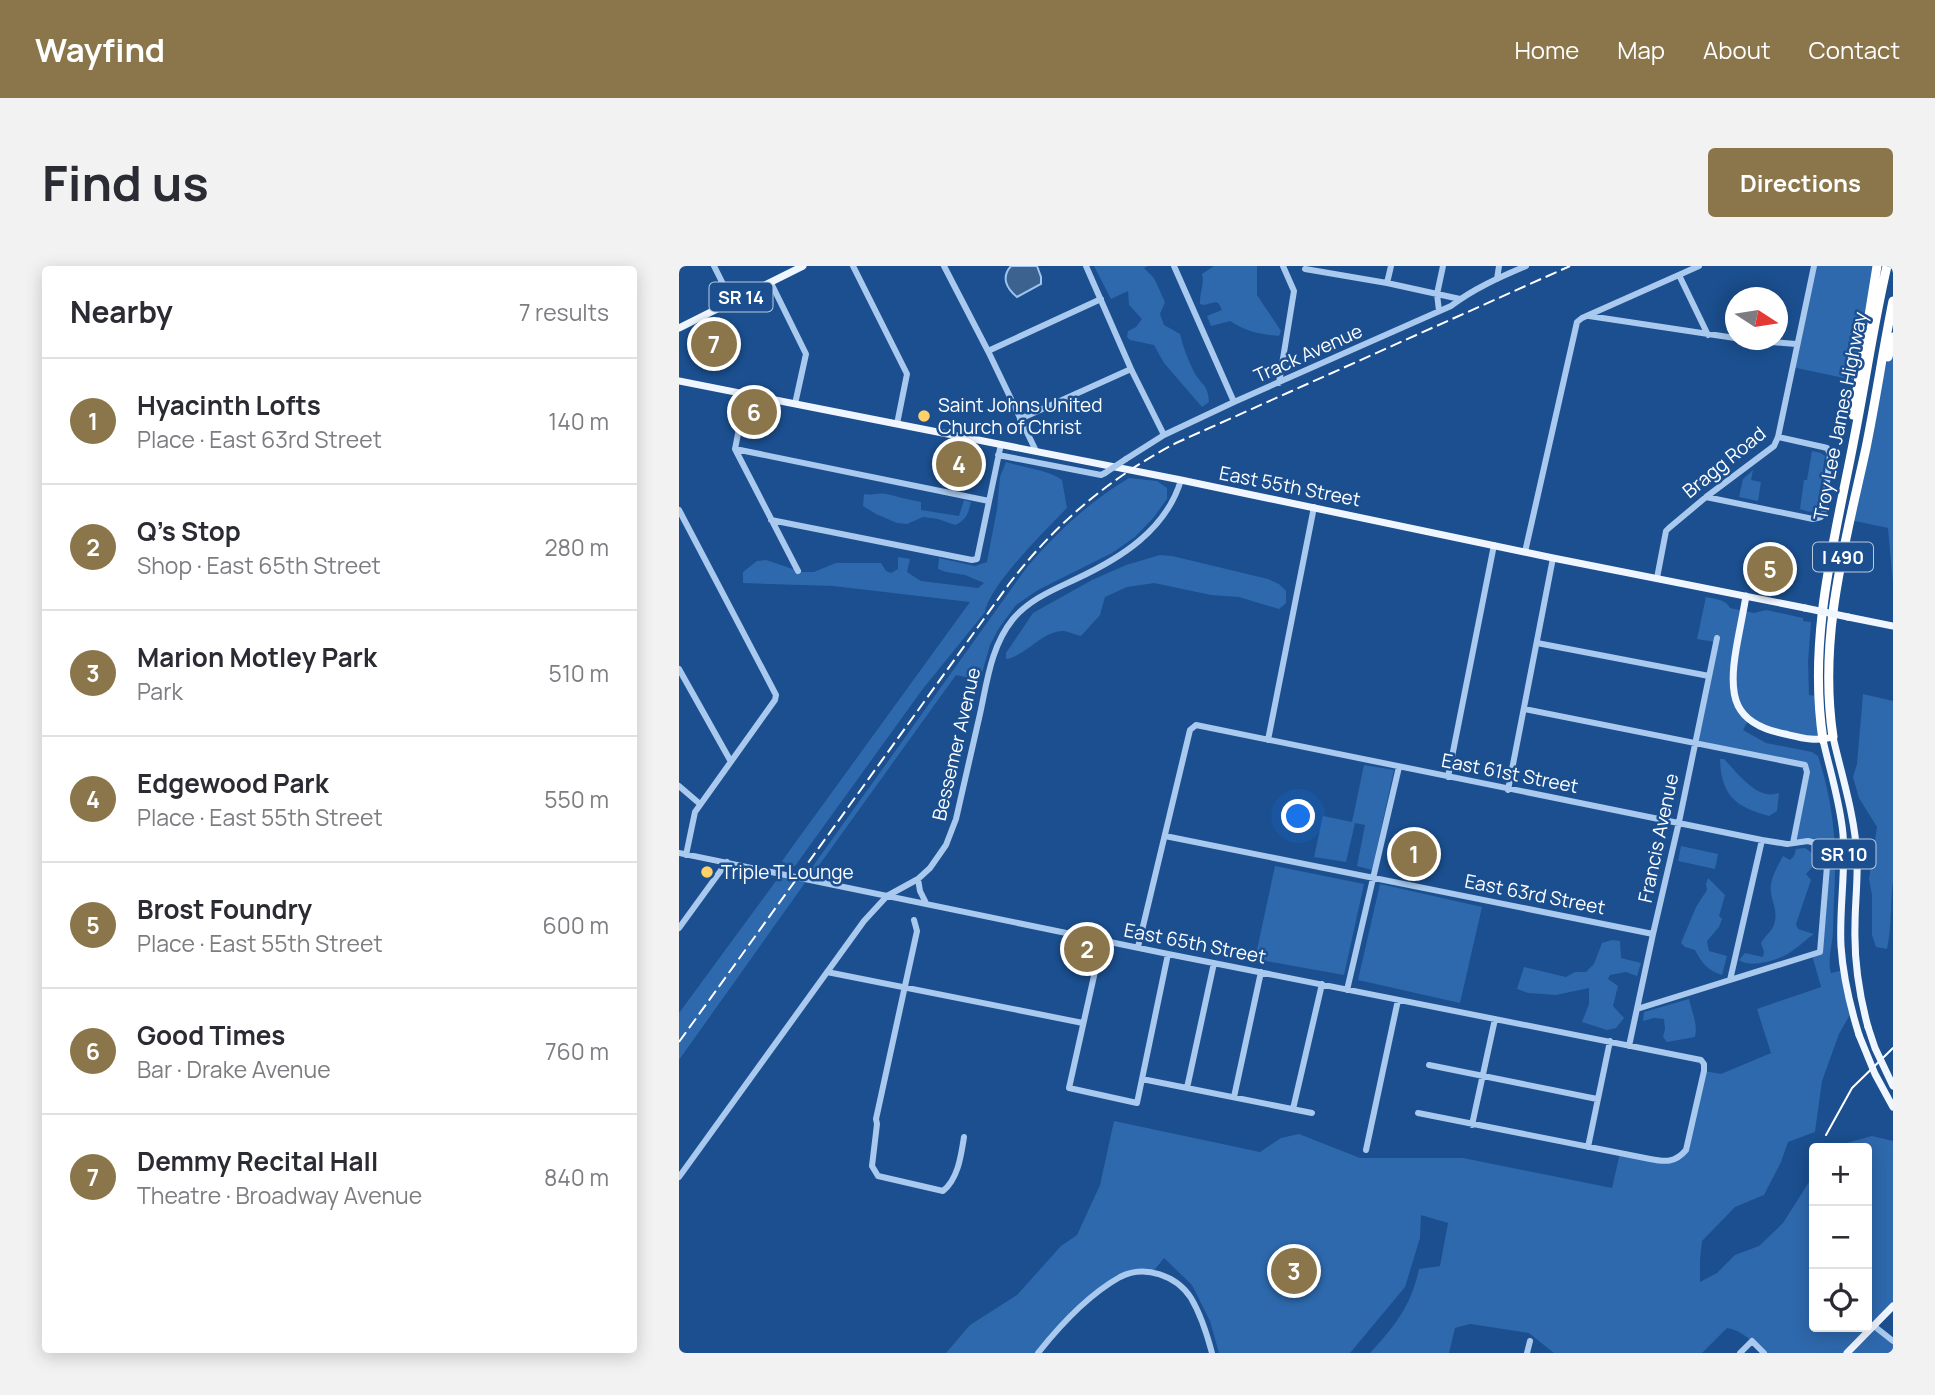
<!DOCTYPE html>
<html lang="en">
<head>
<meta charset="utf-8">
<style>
	:root { --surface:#fff; --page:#f2f2f3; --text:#2b2b33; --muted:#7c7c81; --line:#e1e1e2; --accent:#8a764a }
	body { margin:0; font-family:Manrope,sans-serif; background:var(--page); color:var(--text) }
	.controls { position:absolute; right:21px; bottom:21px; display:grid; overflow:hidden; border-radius:7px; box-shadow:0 4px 18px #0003 }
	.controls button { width:63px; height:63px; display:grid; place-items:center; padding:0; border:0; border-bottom:2px solid var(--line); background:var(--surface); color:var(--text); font:35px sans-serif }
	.compass { position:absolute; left:1046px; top:21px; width:63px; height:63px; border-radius:50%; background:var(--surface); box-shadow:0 4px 18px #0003; rotate:102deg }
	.you { position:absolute; left:620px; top:551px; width:24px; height:24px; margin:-18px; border:5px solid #fff; border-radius:50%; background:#1a73e8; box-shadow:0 0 0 10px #1a73e833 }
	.badge { display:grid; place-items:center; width:46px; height:46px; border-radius:50%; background:var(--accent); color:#fff; font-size:23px; font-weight:700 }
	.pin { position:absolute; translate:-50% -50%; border:4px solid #fff; box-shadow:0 2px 7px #0006 }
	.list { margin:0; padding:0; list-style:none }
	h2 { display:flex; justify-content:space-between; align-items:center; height:91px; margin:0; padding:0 28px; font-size:30px }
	h2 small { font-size:23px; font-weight:400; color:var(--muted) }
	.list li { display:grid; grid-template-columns:46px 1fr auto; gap:21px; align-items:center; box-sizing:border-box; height:126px; padding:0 28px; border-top:2px solid var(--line) }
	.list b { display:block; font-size:26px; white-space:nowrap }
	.list p { margin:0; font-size:23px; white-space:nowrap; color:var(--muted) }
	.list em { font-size:23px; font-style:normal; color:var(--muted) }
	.icon { flex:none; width:38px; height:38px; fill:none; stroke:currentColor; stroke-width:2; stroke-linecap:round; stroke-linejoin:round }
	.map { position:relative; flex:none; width:1214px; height:1087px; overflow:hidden; border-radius:7px }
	header { display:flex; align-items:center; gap:42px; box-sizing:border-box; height:98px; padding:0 35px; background:var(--accent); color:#fff }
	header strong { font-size:33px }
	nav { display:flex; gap:38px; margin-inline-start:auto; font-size:24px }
	.intro { display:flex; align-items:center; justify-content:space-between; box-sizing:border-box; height:168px; padding:0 42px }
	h1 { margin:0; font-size:49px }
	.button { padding:18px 32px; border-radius:7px; background:var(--accent); color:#fff; font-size:24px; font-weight:700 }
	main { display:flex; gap:42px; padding:0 42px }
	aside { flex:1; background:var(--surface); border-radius:7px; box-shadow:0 4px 18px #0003 }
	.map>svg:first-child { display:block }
</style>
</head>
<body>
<header>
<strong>Wayfind</strong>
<nav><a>Home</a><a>Map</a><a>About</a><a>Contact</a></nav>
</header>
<div class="intro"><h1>Find us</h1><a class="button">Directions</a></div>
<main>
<aside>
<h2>Nearby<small>7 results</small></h2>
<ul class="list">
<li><span class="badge">1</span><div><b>Hyacinth Lofts</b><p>Place · East 63rd Street</p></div><em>140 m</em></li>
<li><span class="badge">2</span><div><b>Q's Stop</b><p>Shop · East 65th Street</p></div><em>280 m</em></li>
<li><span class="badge">3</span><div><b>Marion Motley Park</b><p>Park</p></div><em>510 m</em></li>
<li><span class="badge">4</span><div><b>Edgewood Park</b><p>Place · East 55th Street</p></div><em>550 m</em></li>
<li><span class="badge">5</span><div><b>Brost Foundry</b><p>Place · East 55th Street</p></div><em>600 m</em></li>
<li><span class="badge">6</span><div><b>Good Times</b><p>Bar · Drake Avenue</p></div><em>760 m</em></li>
<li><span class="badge">7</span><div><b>Demmy Recital Hall</b><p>Theatre · Broadway Avenue</p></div><em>840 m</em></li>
</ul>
</aside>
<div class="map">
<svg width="1214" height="1087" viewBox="0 0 1214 1087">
	<rect width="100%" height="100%" fill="#1b4f8f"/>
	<!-- green -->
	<path fill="#2e69ad" d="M415 0H469L465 2 475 12 486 36 481 48 485 59 501 68C504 81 509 94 515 106 523 120 529 118 530 136L523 141 485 97 475 79 451 74 448 71 449 65 457 61 463 53 450 39 449 25 432 33Z
		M535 0H578V29L602 65 600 70C580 68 568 66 551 55L532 60 528 50 543 44 540 38 537 36 525 39 521 38C520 28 526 18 523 8Z
		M1135 0H1198L1179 115 1113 101Z
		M1214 71V317L1209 262 1171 254 1191 164Z
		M1133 185 1142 187 1146 190 1138 243C1133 248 1127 245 1121 243L1125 214H1128Z
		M327 196C345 202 369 204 383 214L388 242C367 264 311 318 306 346L243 424 116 600 108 599 103 595 291 336 154 320 64 317V306L78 295 87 294 123 306H135L157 297H202L207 305 212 307 219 303V291L231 293 228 306 242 315 299 322 305 317 286 309 267 306 259 303 260 292 296 300 308 296 318 243 321 211Z
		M1074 204 1072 214 1082 216 1079 235 1060 231 1064 213Z
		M450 212 478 215 488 222V233L475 251 456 271 433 287 359 324 337 339 320 362 311 379 301 414 277 409 133 609 129 607 348 301C378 266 410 236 450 212Z
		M185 228C193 230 201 226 208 228 220 231 230 234 242 236V244L280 250 285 234 292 236C289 247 288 254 276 259L259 253 244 251 228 258 218 257 197 248 184 240Z
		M481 289 493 290 589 313 600 318 607 325V337L600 343 560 331 532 329 475 317 448 321 426 331 421 349 402 370C397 369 390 366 385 365 364 364 347 390 327 393V387L354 347 413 314 447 299Z
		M1027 331C1035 333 1047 333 1051 342L1075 347 1087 344 1124 352V355L1132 356 1129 396 1130 429 1139 430 1144 474 1090 465 1070 453 1064 464 1087 477 1133 486 1139 490C1151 526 1157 566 1156 603 1156 624 1154 644 1154 664 1154 678 1148 692 1152 707L1165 704 1173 745 1160 768 1143 815 1136 866 1109 876 1102 896 1085 929 1056 941 1023 975 1021 994V1016L1038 1007 1056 989 1080 980 1104 957 1135 908V1061H1188V882H1157L1160 879 1193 870 1214 875V1040L1195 1060 1214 1075V1087H1085C1075 1077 1063 1064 1048 1062L1023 1087H875L850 1067 791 1058 776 1062 770 1087H691C716 1060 732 1040 740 1003L761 1000 769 957 742 949 741 972 726 1021 671 1087H540L531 1055 513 1019 485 992 473 1007 443 1010 415 1030 359 1087H267L291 1059 338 1029 382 980 398 969 421 919 435 855 581 886 602 872 620 868 681 892H784L933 922 941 887 985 896 1007 884 1025 805 1042 808 1092 787 1078 743 1142 721 1133 689 1140 687 1149 588 1144 578 1114 577 1128 502 1016 477 1036 376 1018 373Z
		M1184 428 1214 435V615C1211 638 1213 661 1208 683L1197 681 1193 669V629L1190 613 1198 561 1180 532 1174 511 1178 498Z
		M1041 493H1045C1059 507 1078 535 1100 527L1098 545 1090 550C1057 541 1042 530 1041 493Z
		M685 499 715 504 693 604 678 600 686 559 676 557 667 596 635 591 644 550 673 556Z
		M1002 580 1039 588 1036 603 999 595Z
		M1126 582 1133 587 1140 590 1137 597 1127 608 1132 614 1117 658 1119 663 1135 668C1127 673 1121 680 1113 685 1101 694 1072 703 1060 694L1066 687 1084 691 1085 686 1082 677C1086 670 1092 666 1095 659 1099 645 1094 639 1092 627 1090 613 1098 602 1104 590L1111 594 1115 590 1117 583Z
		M596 600 685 618 665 709 576 693Z
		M102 608 128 614 0 794V747Z
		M1029 612 1046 629 1040 650 1043 653 1040 661 1028 675 1030 685 1048 690 1043 709C1029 705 1022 696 1016 684L1006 681 1002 677 1017 641 1028 624 1027 618Z
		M701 618 803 641 781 737 679 714Z
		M933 674 941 675 942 692 962 697 958 710 947 706 931 709 929 713 939 720 934 740 945 752 937 762 928 764 903 756 910 738V722L877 729 849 727 838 723 845 701 887 711 896 706H907L915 698 923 677Z
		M1010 733C1013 747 1019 757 1016 771L988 776 984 771 986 763 985 753 975 752 964 755 965 746Z"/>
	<!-- water -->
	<path fill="#3c6290" stroke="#9cc4f0" stroke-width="2" d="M332 0H358L362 11V18L338 31C327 22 322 11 332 0Z"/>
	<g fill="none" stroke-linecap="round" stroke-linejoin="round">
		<!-- minor -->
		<path stroke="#a9c9ee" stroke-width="6" d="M35 0 53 36
			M174 0 228 108 218 158
			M265 0 309 85 357 185
			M407 0 452 103 485 169
			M495 0 555 136
			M626 3 708 17 781 33
			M1000 9 1029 69
			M818 13 820 0
			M92 17 127 88 116 138
			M708 17 712 0
			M760 45 758 28 764 0
			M910 50 1056 72
			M1070 74 1117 78
			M309 85 422 33
			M600 117 615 25 604 0
			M67 128 56 183 119 305
			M341 153 452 103
			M56 183 310 235
			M319 189 422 209 426 207
			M447 193 485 169 555 136 772 40C794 23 821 11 847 0
			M1027 231 1134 253 1142 251 1145 246 1151 188 1148 182 1144 181 1099 171
			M0 244 97 429 96 434 16 546 7 589
			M92 254 293 294 298 293 322 178
			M846 286 898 56 903 52 1020 0
			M978 312 987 265 990 262 1027 231 1095 180 1099 171 1135 0
			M858 377 1030 410
			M0 403 51 494
			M845 443 1126 499 1128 506 1114 577
			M589 474 635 241
			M769 511 815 279
			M0 520 21 538
			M829 524 874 292
			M486 570 974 668
			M0 587 489 688 1022 794 1025 798V805L1007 884C996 897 986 896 971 893L739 847
			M239 613 241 625 247 637
			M235 654 238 665 197 853 198 858 193 900 199 910 264 925C279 913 282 890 285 871
			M0 662 48 596
			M423 674 390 822 458 837 489 688
			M459 681 511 464 517 459 1083 574 1108 578 1129 575 1147 580 1149 588 1141 686 958 743
			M148 706 404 757
			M1051 714 1083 574
			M668 724 720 501
			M950 780 974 668 1000 556 1038 372
			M750 799 918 833
			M463 813 633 847
			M508 822 535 697
			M555 831 582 706
			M614 843 643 718
			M793 859 816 753
			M909 881 931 775
			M687 884 719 734
			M0 911 185 655 208 630 239 613 251 602 267 579 277 553C285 518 293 483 301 448 308 416 312 380 334 353 351 333 374 324 397 313 442 292 487 264 502 214
			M1195 1060 1214 1075
			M359 1087C382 1058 409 1029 441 1011 466 998 498 1010 512 1032 522 1049 528 1068 533 1087
			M848 1087 851 1075
			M1061 1087 1073 1075 1085 1087"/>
		<!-- major -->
		<path stroke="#f0f6ff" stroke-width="7" d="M0 62 124 0
			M0 115 502 214 874 292 1126 342
			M1067 330C1064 348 1060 366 1057 384 1049 430 1054 458 1106 468 1123 472 1137 476 1154 471 1163 511 1176 550 1178 591 1179 614 1176 637 1176 660 1175 695 1180 728 1189 761
			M1169 351 1214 360
			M1144 474C1151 505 1161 536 1164 568 1167 605 1160 643 1162 680 1164 711 1171 740 1180 769
			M1168 1087 1214 1040"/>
		<!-- highway -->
		<path stroke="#fff" stroke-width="9" d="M1209 91 1214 71
			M1174 149 1198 0
			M1154 471C1139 371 1166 278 1187 182 1197 133 1204 84 1214 35
			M1144 474C1128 369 1157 269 1176 168 1187 112 1195 55 1208 0"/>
		<!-- tram -->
		<path stroke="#fff" stroke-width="2" d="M1147 869 1173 822 1214 782"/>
		<!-- rail -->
		<path stroke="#fff" stroke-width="2" stroke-dasharray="12 5" stroke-linecap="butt" d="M0 776 330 318C376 258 429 213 497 177L891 0"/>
		<!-- minor-bridge -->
		<path stroke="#a9c9ee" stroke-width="6" d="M426 207 447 193"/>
		<!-- major-bridge -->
		<path stroke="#f0f6ff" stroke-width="7" d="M1126 342 1169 351
			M1189 761 1196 782 1214 820
			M1180 769 1196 808 1214 841"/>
	</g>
	<!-- markers -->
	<g fill="#ffd166" stroke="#1b4f8f" stroke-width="2.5">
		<circle cx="245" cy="150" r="7"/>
		<circle cx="28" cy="606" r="7"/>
	</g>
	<g text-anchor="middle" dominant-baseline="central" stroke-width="5" stroke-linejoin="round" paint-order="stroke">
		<!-- shield labels -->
		<g fill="#1b4f8f" stroke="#bbcadd" stroke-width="2">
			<rect x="30.5" y="16.5" width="63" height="29" rx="5"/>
			<rect x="1134" y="276.5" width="60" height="29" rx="5"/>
			<rect x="1133.5" y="573.5" width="63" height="29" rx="5"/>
		</g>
		<g font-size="18" font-weight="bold" fill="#fff">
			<text x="62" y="31">SR 14</text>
			<text x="1164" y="291">I 490</text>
			<text x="1165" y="588">SR 10</text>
		</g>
		<!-- street labels -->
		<g font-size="19" fill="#fff" stroke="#1b4f8f">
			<text transform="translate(629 87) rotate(-24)">Track Avenue</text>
			<text transform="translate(1161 150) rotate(-79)">Troy Lee James Highway</text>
			<text transform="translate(1045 196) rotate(-39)">Bragg Road</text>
			<text transform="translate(611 220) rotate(11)">East 55th Street</text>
			<text transform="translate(277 478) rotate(-77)">Bessemer Avenue</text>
			<text transform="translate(831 507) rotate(11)">East 61st Street</text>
			<text transform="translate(979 572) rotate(-78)">Francis Avenue</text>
			<text transform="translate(856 628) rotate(11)">East 63rd Street</text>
			<text transform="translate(516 677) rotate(11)">East 65th Street</text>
		</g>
		<!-- poi labels -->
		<g font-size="19" fill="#fff" stroke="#1b4f8f" text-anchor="start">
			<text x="259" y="139">Saint Johns United<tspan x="259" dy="22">Church of Christ</tspan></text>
			<text x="42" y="606">Triple T Lounge</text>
		</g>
	</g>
</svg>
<div class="controls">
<button>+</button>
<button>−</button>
<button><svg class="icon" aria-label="locate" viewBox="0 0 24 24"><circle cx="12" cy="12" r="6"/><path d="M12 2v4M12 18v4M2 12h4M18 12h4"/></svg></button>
</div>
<svg class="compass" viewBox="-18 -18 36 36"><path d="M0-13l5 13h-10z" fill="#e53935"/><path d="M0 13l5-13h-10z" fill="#7c7c81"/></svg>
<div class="you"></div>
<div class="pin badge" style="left:735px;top:588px">1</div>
<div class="pin badge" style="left:408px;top:683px">2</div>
<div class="pin badge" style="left:615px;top:1005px">3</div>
<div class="pin badge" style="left:280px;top:198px">4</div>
<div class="pin badge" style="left:1091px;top:303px">5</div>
<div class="pin badge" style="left:75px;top:146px">6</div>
<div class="pin badge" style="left:35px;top:78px">7</div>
</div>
</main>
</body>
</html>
